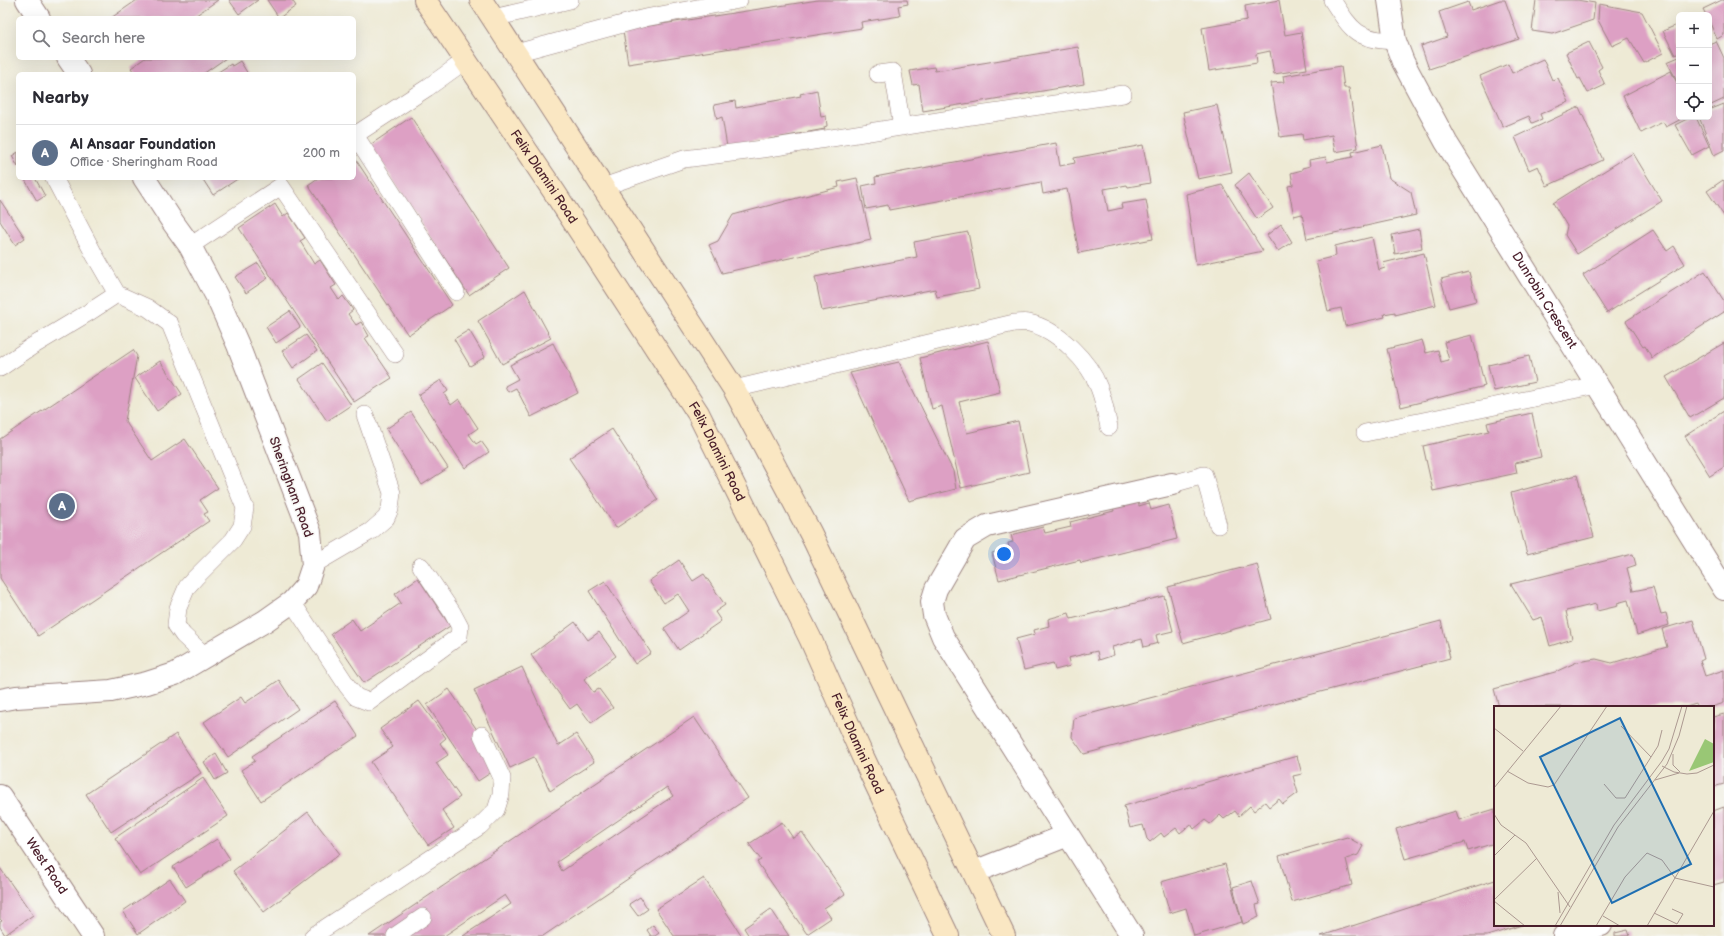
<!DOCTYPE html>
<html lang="en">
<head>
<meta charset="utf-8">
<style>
	:root { --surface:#fff; --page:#f2f2f3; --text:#2b2b33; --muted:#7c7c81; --line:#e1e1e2; --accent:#1f6fb2 }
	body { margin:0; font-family:"Balsamiq Sans",sans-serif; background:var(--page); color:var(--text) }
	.controls { position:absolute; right:12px; top:12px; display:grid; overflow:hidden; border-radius:6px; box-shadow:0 4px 16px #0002 }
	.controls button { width:36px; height:36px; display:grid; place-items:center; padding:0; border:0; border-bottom:1px solid var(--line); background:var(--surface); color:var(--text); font:20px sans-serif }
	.you { position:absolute; left:1004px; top:554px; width:14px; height:14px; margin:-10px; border:3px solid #fff; border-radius:50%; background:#1a73e8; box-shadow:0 0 0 6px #1a73e833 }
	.badge { display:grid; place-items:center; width:26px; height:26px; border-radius:50%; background:var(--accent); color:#fff; font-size:13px; font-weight:700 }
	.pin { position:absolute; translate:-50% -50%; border:2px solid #fff; box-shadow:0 1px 4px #0006 }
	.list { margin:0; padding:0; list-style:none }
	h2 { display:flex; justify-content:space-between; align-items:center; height:52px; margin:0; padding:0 16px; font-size:17px }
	h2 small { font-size:13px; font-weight:400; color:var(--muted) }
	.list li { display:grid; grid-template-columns:26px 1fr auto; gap:12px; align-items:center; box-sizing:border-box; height:56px; padding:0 16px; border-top:1px solid var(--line) }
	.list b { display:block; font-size:15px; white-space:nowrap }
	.list p { margin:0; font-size:13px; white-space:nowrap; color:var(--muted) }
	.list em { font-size:13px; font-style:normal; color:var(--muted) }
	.icon { flex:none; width:22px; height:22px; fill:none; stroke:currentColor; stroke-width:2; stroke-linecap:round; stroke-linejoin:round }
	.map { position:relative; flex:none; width:1724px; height:936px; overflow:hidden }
	.search { position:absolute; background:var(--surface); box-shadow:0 4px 16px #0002; left:16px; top:16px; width:340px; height:44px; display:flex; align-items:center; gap:10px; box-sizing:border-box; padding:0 14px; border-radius:6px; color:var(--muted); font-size:15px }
	.panel { position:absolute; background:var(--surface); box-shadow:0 4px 16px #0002; left:16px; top:72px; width:340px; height:108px; border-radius:6px }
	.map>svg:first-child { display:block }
</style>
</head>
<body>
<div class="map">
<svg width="1724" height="936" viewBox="0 0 1724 936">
	<rect width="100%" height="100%" fill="#f6f6f2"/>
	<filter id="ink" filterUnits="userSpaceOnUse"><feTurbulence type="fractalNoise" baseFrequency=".025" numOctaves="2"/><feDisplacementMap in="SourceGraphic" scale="8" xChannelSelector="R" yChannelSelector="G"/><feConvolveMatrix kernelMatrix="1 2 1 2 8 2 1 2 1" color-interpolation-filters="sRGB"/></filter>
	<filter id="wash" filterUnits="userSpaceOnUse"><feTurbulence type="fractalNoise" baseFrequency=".012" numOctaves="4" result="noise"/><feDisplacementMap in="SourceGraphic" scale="16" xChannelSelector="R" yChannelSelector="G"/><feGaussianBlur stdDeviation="0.9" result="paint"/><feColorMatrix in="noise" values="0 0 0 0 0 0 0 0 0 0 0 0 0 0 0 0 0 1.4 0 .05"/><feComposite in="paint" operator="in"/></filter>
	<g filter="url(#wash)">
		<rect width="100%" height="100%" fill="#eeead5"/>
		<g id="blocks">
			<!-- building -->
			<path fill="#dda0c4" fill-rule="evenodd" d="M137 0H218L192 18H111Z
				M229 0H258L239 14Z
				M267 0H292L296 6 279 18Z
				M818 0H907L908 4 898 6 900 16 861 22 862 28 628 64 623 30Z
				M1279 0 1285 35 1301 32 1307 69 1274 74 1270 51 1256 54 1257 63 1209 71 1202 28 1247 20 1245 6Z
				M1500 0H1505L1519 39 1429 69 1421 46 1447 37 1439 12 1468 2 1471 10Z
				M1536 0H1577L1595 3 1593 20 1552 34 1532 31Z
				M1722 0H1724V35L1717 39 1709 21V15H1706L1703 9Z
				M1599 4 1642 12 1663 53 1644 63 1629 38 1612 46 1598 20Z
				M1679 24V53L1675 55 1663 31Z
				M1716 41 1724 58V99L1709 106V44Z
				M1589 42 1602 67 1598 70 1605 85 1588 93 1580 78 1578 79 1566 53Z
				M1078 47 1084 84 923 111 919 84 913 85 910 71 934 67 935 71Z
				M1679 57V84L1667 62Z
				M145 58H226L203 74H135L131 68Z
				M1543 59 1552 80 1558 78 1569 102 1540 114 1542 119 1532 123 1529 116 1503 127 1480 76 1508 64 1512 73Z
				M240 61 248 74H215L231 64 232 66Z
				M1341 66 1344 88H1349L1358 148 1335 152 1332 135 1303 140 1302 134 1280 137 1271 83 1284 82 1283 76Z
				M1671 71 1679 87V117H1685L1666 127 1663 122 1641 133 1623 96Z
				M817 90 821 117 826 116 827 126 824 127 825 129 727 147 722 117 717 119 714 105 735 101 736 108 801 96 800 94Z
				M1724 104V150L1714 155 1699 117H1709V110Z
				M1217 105 1232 172 1198 179 1183 112Z
				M1579 107 1603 160 1547 186 1538 166 1529 170 1515 137Z
				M411 117 509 268 469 295 370 145Z
				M1691 117H1696L1709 146 1692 155 1675 125Z
				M1056 143 1060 166 1075 163 1074 158 1143 145 1150 183 1128 187 1127 185 1104 189 1108 211 1122 208 1121 204 1146 200 1153 239 1079 253 1067 189 1043 194 1041 182 889 210 888 205 866 209 862 186 876 183 875 177Z
				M1382 145 1389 178 1411 192 1416 215 1307 239 1302 214 1294 216 1288 186 1293 185 1291 173 1302 170V168L1310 166 1309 160 1326 157 1327 162 1353 157 1352 152Z
				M18 152V167L12 156Z
				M1633 153 1662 201 1577 254 1565 235 1567 226 1553 203Z
				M354 157 452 305 408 335 308 185 318 178H354Z
				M1249 173 1273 208 1257 219 1235 185Z
				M24 178H35L45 196 37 201Z
				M202 178H239L213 195Z
				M857 178 871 240 722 273 709 245 718 241 733 215 839 187 838 182Z
				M1723 180 1724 181V216L1707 191Z
				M1222 185 1263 251 1196 265 1186 194Z
				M0 200 25 238 15 245 0 221Z
				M275 204 283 217 288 213 305 238 300 241 314 264 320 260 336 285 331 288 339 300 343 296 353 310 348 314 356 325 361 322 369 336 365 338 392 378 354 402 239 228Z
				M1281 224 1292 242 1278 251 1267 235Z
				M1419 229 1422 248 1395 254 1392 235Z
				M1653 230 1667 251 1674 246 1685 264 1607 313 1583 275Z
				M968 232 979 289 937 297 935 289 822 311 815 277 917 257 914 242Z
				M1372 237 1379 270 1385 268 1383 263 1424 253 1436 305 1395 315V312L1384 314 1385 317 1345 326 1341 308 1328 311 1316 261 1336 256 1335 246Z
				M258 263 268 278 246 293 235 277Z
				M1705 271 1724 301V312L1652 358 1645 346 1643 347 1626 321Z
				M1469 272 1476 301 1449 308 1441 279Z
				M525 290 551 338 502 364 478 321Z
				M290 311 300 327 276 343 266 327Z
				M469 330 485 357 470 366 454 339Z
				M306 335 317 351 293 368 282 351Z
				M1472 335 1485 386 1401 407 1387 349 1422 340 1426 353 1438 350 1441 362 1449 360 1444 342Z
				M988 341 1000 392 959 402 967 433 1018 421 1029 472 961 488 942 406 932 409 920 358Z
				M553 343 578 393 531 417 516 388 508 392 505 386 518 379 510 365Z
				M1724 343V398L1690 418 1666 377Z
				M133 350 137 356 125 421 152 461 185 439 218 488 200 500 208 512 204 514 209 521 38 636 0 578V439Z
				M1529 356 1535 382 1494 391 1488 365Z
				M160 361 182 394 157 411 135 378Z
				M899 362 953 471 956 489 909 501 850 373Z
				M322 363 351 405 327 421 299 379Z
				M441 380 448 391 444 394 451 405 459 399 478 428 469 434 476 444 481 441 489 452 465 468 418 395Z
				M1724 411V467L1710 476 1685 436Z
				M411 412 448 468 422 485 386 429Z
				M1532 413 1541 457 1515 463 1517 473 1433 491 1423 446 1489 431 1487 423Z
				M612 429 658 500 616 528 569 458Z
				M1577 475 1594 537 1527 554 1511 493Z
				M1138 500 1139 506 1149 503 1151 510 1169 505 1177 539 1081 563 1080 560 999 580 992 553 1009 548 1008 543 1013 542 1011 535 1043 527 1045 533 1071 527 1070 522 1114 511 1113 507Z
				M1633 554 1636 565 1627 568 1633 591 1653 587 1661 614 1666 613 1669 625 1637 635 1628 600 1617 603 1618 606 1597 611 1596 604 1566 611 1572 639 1550 646 1542 617 1533 620 1511 584Z
				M679 560 693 581 704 574 725 605 715 612 721 621 679 650 664 628 689 611 678 594 664 603 649 581Z
				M1257 564 1271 619 1183 643 1168 587Z
				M418 578 450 626 364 683 331 634 352 619 360 631 401 603 395 594Z
				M605 581 651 653 635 664 589 591Z
				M1164 596 1173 631 1156 635 1158 643 1144 647 1142 639 1112 647 1114 655 1099 660 1097 651 1068 658 1070 666 1055 670 1053 663 1024 670 1016 639 1035 634 1034 630 1049 626 1048 619 1069 613 1071 619Z
				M1693 620 1704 659 1700 661 1705 676 1724 670V703L1712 707H1697L1696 704 1686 707H1499L1494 689 1555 672 1577 662 1596 659 1612 663 1667 647 1662 629Z
				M1441 621 1450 658 1084 754 1072 737 1074 718Z
				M575 622 588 640 599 632 616 656 584 679 593 692 599 689 613 708 591 723 577 704 570 709 531 655Z
				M522 667 558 746 576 734 594 762 550 791 534 757 510 768 474 690Z
				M279 680 298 709 228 757 204 722 241 697 245 703Z
				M449 689 482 737 495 770 478 781 427 705Z
				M335 701 358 736 261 801 241 770 255 761 252 756Z
				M419 701 446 738 440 743 448 755 436 763 460 797 442 810 454 828 428 845 371 762 393 747 380 729Z
				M1724 714V784L1713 787V717Z
				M694 717 748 798 543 936H463L511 904 505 895 444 936H369ZM667 787 673 796 562 871 557 862Z
				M176 734 201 773 111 832 86 794Z
				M216 754 227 773 215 780 204 762Z
				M1297 756 1302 774 1293 776 1298 793 1283 804 1279 799 1269 807 1265 802 1254 811 1250 806 1239 816 1235 811 1224 819 1220 815 1210 824 1205 820 1194 829 1191 824 1180 833 1176 828 1164 837 1161 833 1150 842 1147 839 1143 825 1130 828 1124 806Z
				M203 778 228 816 140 875 115 838Z
				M1724 807V882L1713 885V811Z
				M1495 809V843L1468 851 1465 842 1405 859 1396 829 1456 811 1459 820Z
				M308 812 340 854 264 912 233 871Z
				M782 822 793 838 802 832 845 894 824 908 831 918 807 934 757 862 761 860 749 844Z
				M1347 837 1363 846 1358 855 1346 859 1352 885 1292 902 1279 856Z
				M217 839 230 859 186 887 173 867Z
				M1225 864 1242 922 1194 936 1186 908 1170 913 1161 882Z
				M0 868 33 915 5 935 0 927V922L2 921 0 919Z
				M704 878 742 936H674L656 909Z
				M170 879 185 901 138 934 123 911Z
				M1495 880V925H1522L1487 936H1321Z
				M1252 881 1260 904 1256 905 1259 917 1243 924 1233 887Z
				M640 897 648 909 638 916 629 904Z
				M771 909 789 936H749L744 928Z
				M653 925 659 933 655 936H651L647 930Z
				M1628 930 1630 936H1615V933Z"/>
		</g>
	</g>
	<g filter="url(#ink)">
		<use href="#blocks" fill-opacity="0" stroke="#9c8480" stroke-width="1"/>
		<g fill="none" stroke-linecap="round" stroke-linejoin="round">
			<defs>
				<path id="lane" d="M1332 0C1352 31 1357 40 1395 41
					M493 18 570 0
					M516 53 645 18 739 0
					M878 74 893 72 902 127
					M54 178 95 256 117 294
					M603 187 684 159 763 149 944 120 1123 94
					M190 246 281 186 395 354
					M456 292 355 135 427 88 466 60
					M0 368 31 347 91 311 117 294 148 308 170 324 245 508 242 526 233 540 195 578 187 587 178 608 176 625 183 635 205 656
					M734 389 1014 323C1019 323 1025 322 1029 323 1057 329 1090 362 1099 388 1104 400 1106 414 1109 427
					M1365 433 1597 385
					M1172 484 1204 475 1218 525
					M313 565 371 531 386 518 390 509 392 493 365 415
					M292 602 348 687 356 697 369 702 459 636 460 627 452 612 421 566
					M313 936 480 826 496 810 501 794 502 778 482 735
					M395 936 423 917"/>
				<g id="street">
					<path d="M27 0 39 18"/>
					<path id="s1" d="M1389 0 1395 41 1403 62 1446 142 1724 589"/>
					<path d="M68 58 79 74"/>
					<path d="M0 700 16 697 111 691 147 683 175 674 265 621 292 602 306 586 313 565 310 532 238 345 217 297 190 246 172 221 144 178"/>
					<path id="s2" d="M0 796 93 936"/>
					<path d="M974 872 1068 835"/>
					<path d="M1132 936 943 637 934 615 932 602 936 589 965 539 987 526 1172 484"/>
					<path d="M1564 936 1601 925"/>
				</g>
				<g id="secondary">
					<path id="s3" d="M425 0 555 193 698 413 810 638 862 755 948 936"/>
					<path d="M481 0 734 389 811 534 1004 936"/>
				</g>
			</defs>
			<!-- lane casing -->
			<use href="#lane" stroke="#9c8480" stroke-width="18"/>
			<!-- street casing -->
			<use href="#street" stroke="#9c8480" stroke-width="24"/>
			<!-- secondary casing -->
			<use href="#secondary" stroke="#9c8480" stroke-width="24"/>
			<!-- lane -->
			<use href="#lane" stroke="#fff" stroke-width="17"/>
			<!-- street -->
			<use href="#street" stroke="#fff" stroke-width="22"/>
			<!-- secondary -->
			<use href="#secondary" stroke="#fae7c3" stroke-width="22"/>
		</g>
	</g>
	<g text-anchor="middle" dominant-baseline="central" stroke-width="3" stroke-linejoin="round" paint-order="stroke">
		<!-- street labels -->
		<g font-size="13" fill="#4a1f2b" stroke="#f6f6f2">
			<text stroke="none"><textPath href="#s3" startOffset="213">Felix Dlamini Road</textPath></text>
			<text stroke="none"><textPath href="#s1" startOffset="341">Dunrobin Crescent</textPath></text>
			<text stroke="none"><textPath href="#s3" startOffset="538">Felix Dlamini Road</textPath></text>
			<text transform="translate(291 487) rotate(70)">Sheringham Road</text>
			<text stroke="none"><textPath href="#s3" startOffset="862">Felix Dlamini Road</textPath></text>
			<text stroke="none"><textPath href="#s2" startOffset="84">West Road</textPath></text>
		</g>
	</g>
	<!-- overview -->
	<g transform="translate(1494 706)">
		<rect width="220" height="220" fill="#eeead5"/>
		<path d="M211 33 220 38V56L195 65Z" fill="#99c775"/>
		<path fill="none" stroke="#ac9991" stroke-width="1" d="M127 20 157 51M0 22 29 45M179 48V59L186 66M168 60 180 66 193 68 203 67 220 59M13 65 34 77 54 81 60 79 113 0M161 74 185 67M110 78 122 92H131L164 40 168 24M0 82 67 0M0 108 7 119 32 137 76 201M0 150 21 129M64 186 66 207M0 194 43 152M0 195 31 220M160 207 183 218 189 208 178 203M109 210 126 220M61 220 120 119 168 55 175 43 188 0M66 220 124 121 173 58 185 30 193 0M102 220 131 171 153 147 168 154 181 172 220 181M153 220 220 105"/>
		<path fill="#1f6fb2" fill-opacity="0.15" stroke="#1f6fb2" stroke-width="2" d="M126 12 197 158 118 197 46 51Z"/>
		<rect width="220" height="220" fill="none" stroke="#4a1f2b" stroke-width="2"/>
	</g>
</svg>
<div class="controls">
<button>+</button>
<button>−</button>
<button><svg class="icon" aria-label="locate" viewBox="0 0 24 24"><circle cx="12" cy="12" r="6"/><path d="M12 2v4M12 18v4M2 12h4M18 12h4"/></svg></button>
</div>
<div class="you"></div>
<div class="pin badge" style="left:62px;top:506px;background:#5c6f8a">A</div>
<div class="search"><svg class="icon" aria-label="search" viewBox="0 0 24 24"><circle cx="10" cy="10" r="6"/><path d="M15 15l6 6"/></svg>Search here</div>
<section class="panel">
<h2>Nearby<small></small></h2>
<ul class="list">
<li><span class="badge" style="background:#5c6f8a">A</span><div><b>Al Ansaar Foundation</b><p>Office · Sheringham Road</p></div><em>200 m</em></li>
</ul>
</section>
</div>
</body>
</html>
